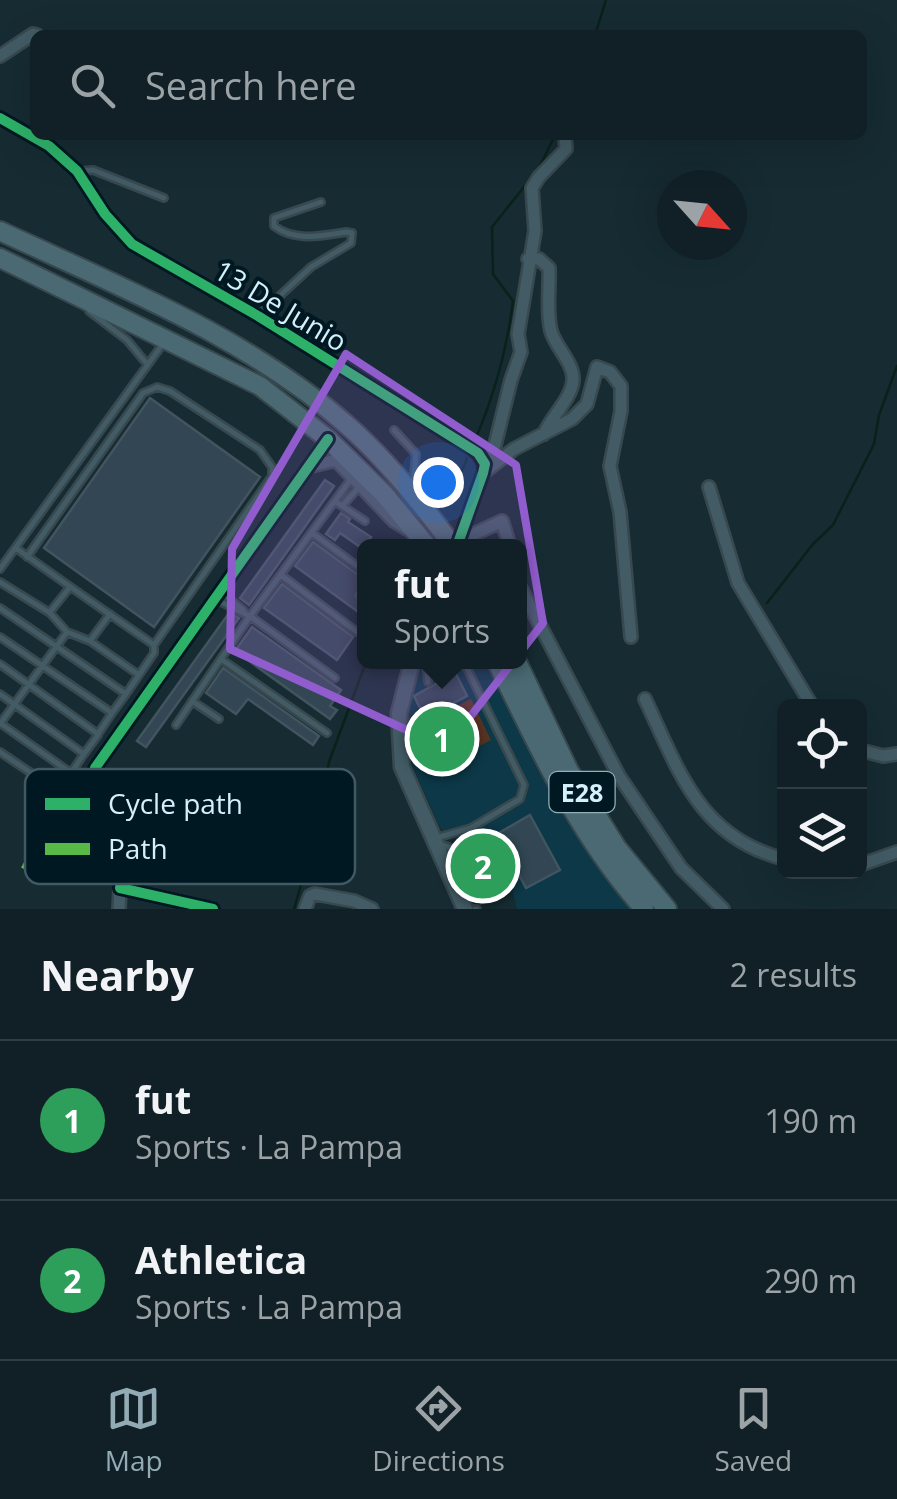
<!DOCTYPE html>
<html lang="en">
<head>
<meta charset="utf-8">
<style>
	:root { --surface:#102026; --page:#1e2d32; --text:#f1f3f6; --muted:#9ca3a7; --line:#303e43; --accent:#92abb5 }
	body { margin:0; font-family:"Open Sans",sans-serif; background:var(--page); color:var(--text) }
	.controls { position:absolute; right:30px; bottom:30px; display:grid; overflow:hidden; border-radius:15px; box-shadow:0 10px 40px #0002 }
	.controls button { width:90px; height:90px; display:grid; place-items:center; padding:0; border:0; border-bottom:2px solid var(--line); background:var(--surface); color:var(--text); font:50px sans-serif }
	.compass { position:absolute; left:657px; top:170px; width:90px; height:90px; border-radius:50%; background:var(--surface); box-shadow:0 10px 40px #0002; rotate:117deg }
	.you { position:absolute; left:438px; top:482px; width:35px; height:35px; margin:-25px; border:8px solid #fff; border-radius:50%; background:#1a73e8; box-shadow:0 0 0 15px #1a73e833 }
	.badge { display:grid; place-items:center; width:65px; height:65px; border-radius:50%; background:var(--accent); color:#fff; font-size:32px; font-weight:700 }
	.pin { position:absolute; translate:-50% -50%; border:5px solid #fff; box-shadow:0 2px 10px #0006 }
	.popup { position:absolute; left:357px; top:539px; width:170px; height:130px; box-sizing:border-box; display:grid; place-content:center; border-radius:15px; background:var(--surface); filter:drop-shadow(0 2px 8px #0005); font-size:32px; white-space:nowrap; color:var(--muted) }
	.popup b { font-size:38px; color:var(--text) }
	.popup::after { content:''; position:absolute; left:50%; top:100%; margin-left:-20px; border:20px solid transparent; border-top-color:var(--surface) }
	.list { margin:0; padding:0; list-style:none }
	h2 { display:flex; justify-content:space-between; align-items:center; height:130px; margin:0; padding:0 40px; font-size:42px }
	h2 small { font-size:32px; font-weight:400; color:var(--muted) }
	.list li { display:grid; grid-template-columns:65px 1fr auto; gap:30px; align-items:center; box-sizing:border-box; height:160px; padding:0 40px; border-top:2px solid var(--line) }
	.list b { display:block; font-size:38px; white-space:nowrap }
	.list p { margin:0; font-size:32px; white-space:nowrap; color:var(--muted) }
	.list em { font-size:32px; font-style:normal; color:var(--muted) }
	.icon { flex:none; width:55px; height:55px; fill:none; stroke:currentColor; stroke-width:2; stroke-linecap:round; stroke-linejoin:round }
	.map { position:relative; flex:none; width:897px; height:909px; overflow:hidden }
	.search { position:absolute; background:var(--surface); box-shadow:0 10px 40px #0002; left:30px; right:30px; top:30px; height:110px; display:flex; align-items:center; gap:25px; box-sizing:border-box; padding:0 35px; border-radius:15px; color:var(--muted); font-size:38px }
	.sheet { height:450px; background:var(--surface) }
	nav { display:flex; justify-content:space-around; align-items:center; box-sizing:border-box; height:140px; border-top:2px solid var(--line); background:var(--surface); font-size:28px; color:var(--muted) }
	nav a { display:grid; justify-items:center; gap:5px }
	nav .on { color:var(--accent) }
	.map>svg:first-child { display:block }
</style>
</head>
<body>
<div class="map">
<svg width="897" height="909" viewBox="0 0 897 909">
	<rect width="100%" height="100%" fill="#162b32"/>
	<!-- built -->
	<path fill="#0c3847" d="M420 662H484L505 691 632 906 629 909H517L512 889 493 897 486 881 467 889 452 855 460 847 452 828 443 831 439 826 410 760 407 711Z"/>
	<!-- green -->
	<path fill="#593322" d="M471 699 491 740 440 766 419 725Z"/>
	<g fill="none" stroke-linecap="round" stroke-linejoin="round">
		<!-- stream -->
		<path stroke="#092219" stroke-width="2.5" d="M595 35 606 0
			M476 438C495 393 507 350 513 301L493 274 492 227 539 168 555 135
			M453 493 467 458
			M767 603 813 544 833 525 874 444 879 415 897 366
			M294 909 317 829 329 762 366 662"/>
	</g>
	<!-- building -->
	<path fill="#324753" stroke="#41545f" stroke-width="2.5" d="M150 398 260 477 154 627 44 548Z
		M325 480 334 486 249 605 240 598Z
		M341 513 350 519 348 522 371 537 363 549 340 533 335 540 326 534Z
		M313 542 364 579 355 596 364 603 361 614 295 566Z
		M282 584 353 637 337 660 264 608Z
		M229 613 239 618 146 747 137 741Z
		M252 627 341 690 330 706 337 710 330 719 235 651Z
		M435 662H450L467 696 425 718 414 696 441 681 434 667Z
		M223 668 319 736 313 745 248 699 236 714 206 693Z
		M530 815 560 870 526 888 497 834Z
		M484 853 494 877 501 874 508 891 481 903 474 886 480 883V877L471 859Z"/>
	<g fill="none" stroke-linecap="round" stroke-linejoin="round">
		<defs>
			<path id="service" d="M80 171 93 170 164 198
				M89 311 127 340 147 364
				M260 314 311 267 351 243 352 233 346 232C321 236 295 242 274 226V218L321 202
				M394 430 416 454 413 485
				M336 502 365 521
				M343 505 359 487
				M312 533 364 571
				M16 548C61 581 108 613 154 645L272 476V467L260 450 170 391 157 387 143 393 27 557
				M0 569 162 345
				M281 575 357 632
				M0 582 50 613 67 632 90 641 139 675 154 653V645
				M221 592 243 610
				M217 600 250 616 335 678
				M0 608 126 694 139 675
				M50 612 70 587
				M0 637 112 713 126 694
				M90 641 110 614
				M221 659 327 733
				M426 662 428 682
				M0 664 98 734 112 713
				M0 694 84 754 98 735
				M192 701 219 719
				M0 723 71 773 84 754
				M0 724 67 632
				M176 725 250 616 351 479
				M0 752 58 791 71 773
				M158 814 192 802 276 805
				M436 838 471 828 520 799 524 785 464 662
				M442 845C460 849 467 862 474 879
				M192 851 238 855
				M475 909H477"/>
			<path id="minor" d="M0 56 33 34 37 35
				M0 118 49 146 77 171 105 214 132 244 258 316 478 453 485 464 483 473 457 546
				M528 259H539L549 268C550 289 546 311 551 331 556 348 574 363 573 380 572 398 551 417 544 434
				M485 464 495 445 511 380 521 352 518 334 535 231 532 188 539 177 566 149 565 135
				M311 466 336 460 394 521 407 529
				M483 473 514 449 572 419 587 404 597 367 610 372 621 386V411L610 466 620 512 631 637
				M709 487 738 583 812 706
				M461 536H470L502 521 510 546
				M520 587 619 776 681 868 723 909
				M645 699C679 771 699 837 784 859
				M860 750 883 756 897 754
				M860 865 897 852
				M119 909 120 888
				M213 909 120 888 124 867C143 856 166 868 186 860L189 851 155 815 112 831 100 828 92 809 95 768 328 439
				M305 909 310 896 315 894 354 901 372 909"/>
			<path id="tertiary" d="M412 662 399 713 402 767 465 909"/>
			<path id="primary" d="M0 231C120 287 247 337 347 425 387 460 422 504 453 546
				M0 258 260 386 328 439 385 495 427 546
				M497 662C538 748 580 837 644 909
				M517 662 569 771 617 848 667 909"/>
		</defs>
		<!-- service casing -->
		<use href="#service" stroke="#37484e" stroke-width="10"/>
		<!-- minor casing -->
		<use href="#minor" stroke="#37484e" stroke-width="16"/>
		<!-- tertiary casing -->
		<use href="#tertiary" stroke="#37484e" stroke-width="19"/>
		<!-- primary casing -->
		<use href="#primary" stroke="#37484e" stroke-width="22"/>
		<!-- service -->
		<use href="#service" stroke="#425b64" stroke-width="5"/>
		<!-- minor -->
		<use href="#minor" stroke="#425b64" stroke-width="11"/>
		<!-- tertiary -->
		<use href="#tertiary" stroke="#425b64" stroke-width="14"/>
		<!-- primary -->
		<use href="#primary" stroke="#4a6973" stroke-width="18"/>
		<!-- quiet -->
		<path stroke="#58b947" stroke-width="8" stroke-dasharray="15 8" stroke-linecap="butt" d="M23 864 43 875 68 877 85 861 100 828"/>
		<defs>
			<path id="cycleway" d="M0 118 49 146 77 171 105 214 132 244 258 316 478 453 485 464 483 473 457 546
				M213 909 120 888 124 867C143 856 166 868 186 860L189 851 155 815 112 831 100 828 92 809 95 768 328 439"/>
		</defs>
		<!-- cycleway casing -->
		<use href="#cycleway" stroke="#001822" stroke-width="16"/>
		<!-- cycleway -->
		<use href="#cycleway" stroke="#2db169" stroke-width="10"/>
	</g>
	<!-- marked area -->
	<path fill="#915dce" fill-opacity="0.2" stroke="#915dce" stroke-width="8" stroke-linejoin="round" d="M346 354 516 465 543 623 446 748 230 649 232 549Z"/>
	<g text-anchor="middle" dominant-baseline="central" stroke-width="8" stroke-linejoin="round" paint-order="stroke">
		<!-- shield labels -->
		<rect fill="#001822" stroke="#94afba" stroke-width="2.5" x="549.5" y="772" width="65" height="40" rx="8"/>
		<g font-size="25" font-weight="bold" fill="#d4f0fb">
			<text x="582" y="792">E28</text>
		</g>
		<!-- street labels -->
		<g font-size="28" fill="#d4f0fb" stroke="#001822">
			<text transform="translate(281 305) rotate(31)">13 De Junio</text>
		</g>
	</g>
	<!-- legend -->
	<rect x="25" y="769" width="330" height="115" rx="15" fill="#001822" stroke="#405963" stroke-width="2.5"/>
	<rect x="45" y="798" width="45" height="12" fill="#2db169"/>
	<rect x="45" y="843" width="45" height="12" fill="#58b947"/>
	<g font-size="28" fill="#d4f0fb">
		<text x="108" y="814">Cycle path</text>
		<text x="108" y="859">Path</text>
	</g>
</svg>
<div class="controls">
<button><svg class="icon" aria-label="locate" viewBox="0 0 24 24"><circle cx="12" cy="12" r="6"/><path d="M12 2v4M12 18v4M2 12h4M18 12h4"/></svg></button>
<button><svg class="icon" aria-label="layers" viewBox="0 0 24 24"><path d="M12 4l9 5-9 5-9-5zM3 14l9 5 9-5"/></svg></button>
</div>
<svg class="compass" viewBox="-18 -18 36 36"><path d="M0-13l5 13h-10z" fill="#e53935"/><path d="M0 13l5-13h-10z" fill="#9ca3a7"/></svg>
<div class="you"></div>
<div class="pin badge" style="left:442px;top:739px;background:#2e9e5b">1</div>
<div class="popup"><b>fut</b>Sports</div>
<div class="pin badge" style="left:483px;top:866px;background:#2e9e5b">2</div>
<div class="search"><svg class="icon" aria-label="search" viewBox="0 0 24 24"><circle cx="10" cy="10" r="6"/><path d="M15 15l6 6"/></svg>Search here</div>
</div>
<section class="sheet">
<h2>Nearby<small>2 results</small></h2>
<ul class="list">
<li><span class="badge" style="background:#2e9e5b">1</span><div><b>fut</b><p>Sports · La Pampa</p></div><em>190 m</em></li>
<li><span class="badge" style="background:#2e9e5b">2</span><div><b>Athletica</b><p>Sports · La Pampa</p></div><em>290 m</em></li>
</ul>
</section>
<nav>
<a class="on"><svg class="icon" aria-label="map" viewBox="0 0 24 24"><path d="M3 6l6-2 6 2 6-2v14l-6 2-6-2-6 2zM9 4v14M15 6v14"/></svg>Map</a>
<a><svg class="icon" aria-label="directions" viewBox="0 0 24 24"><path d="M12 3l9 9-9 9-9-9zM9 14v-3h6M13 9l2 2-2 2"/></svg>Directions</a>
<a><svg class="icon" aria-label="saved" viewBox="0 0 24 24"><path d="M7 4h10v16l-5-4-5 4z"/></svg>Saved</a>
</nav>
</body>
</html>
